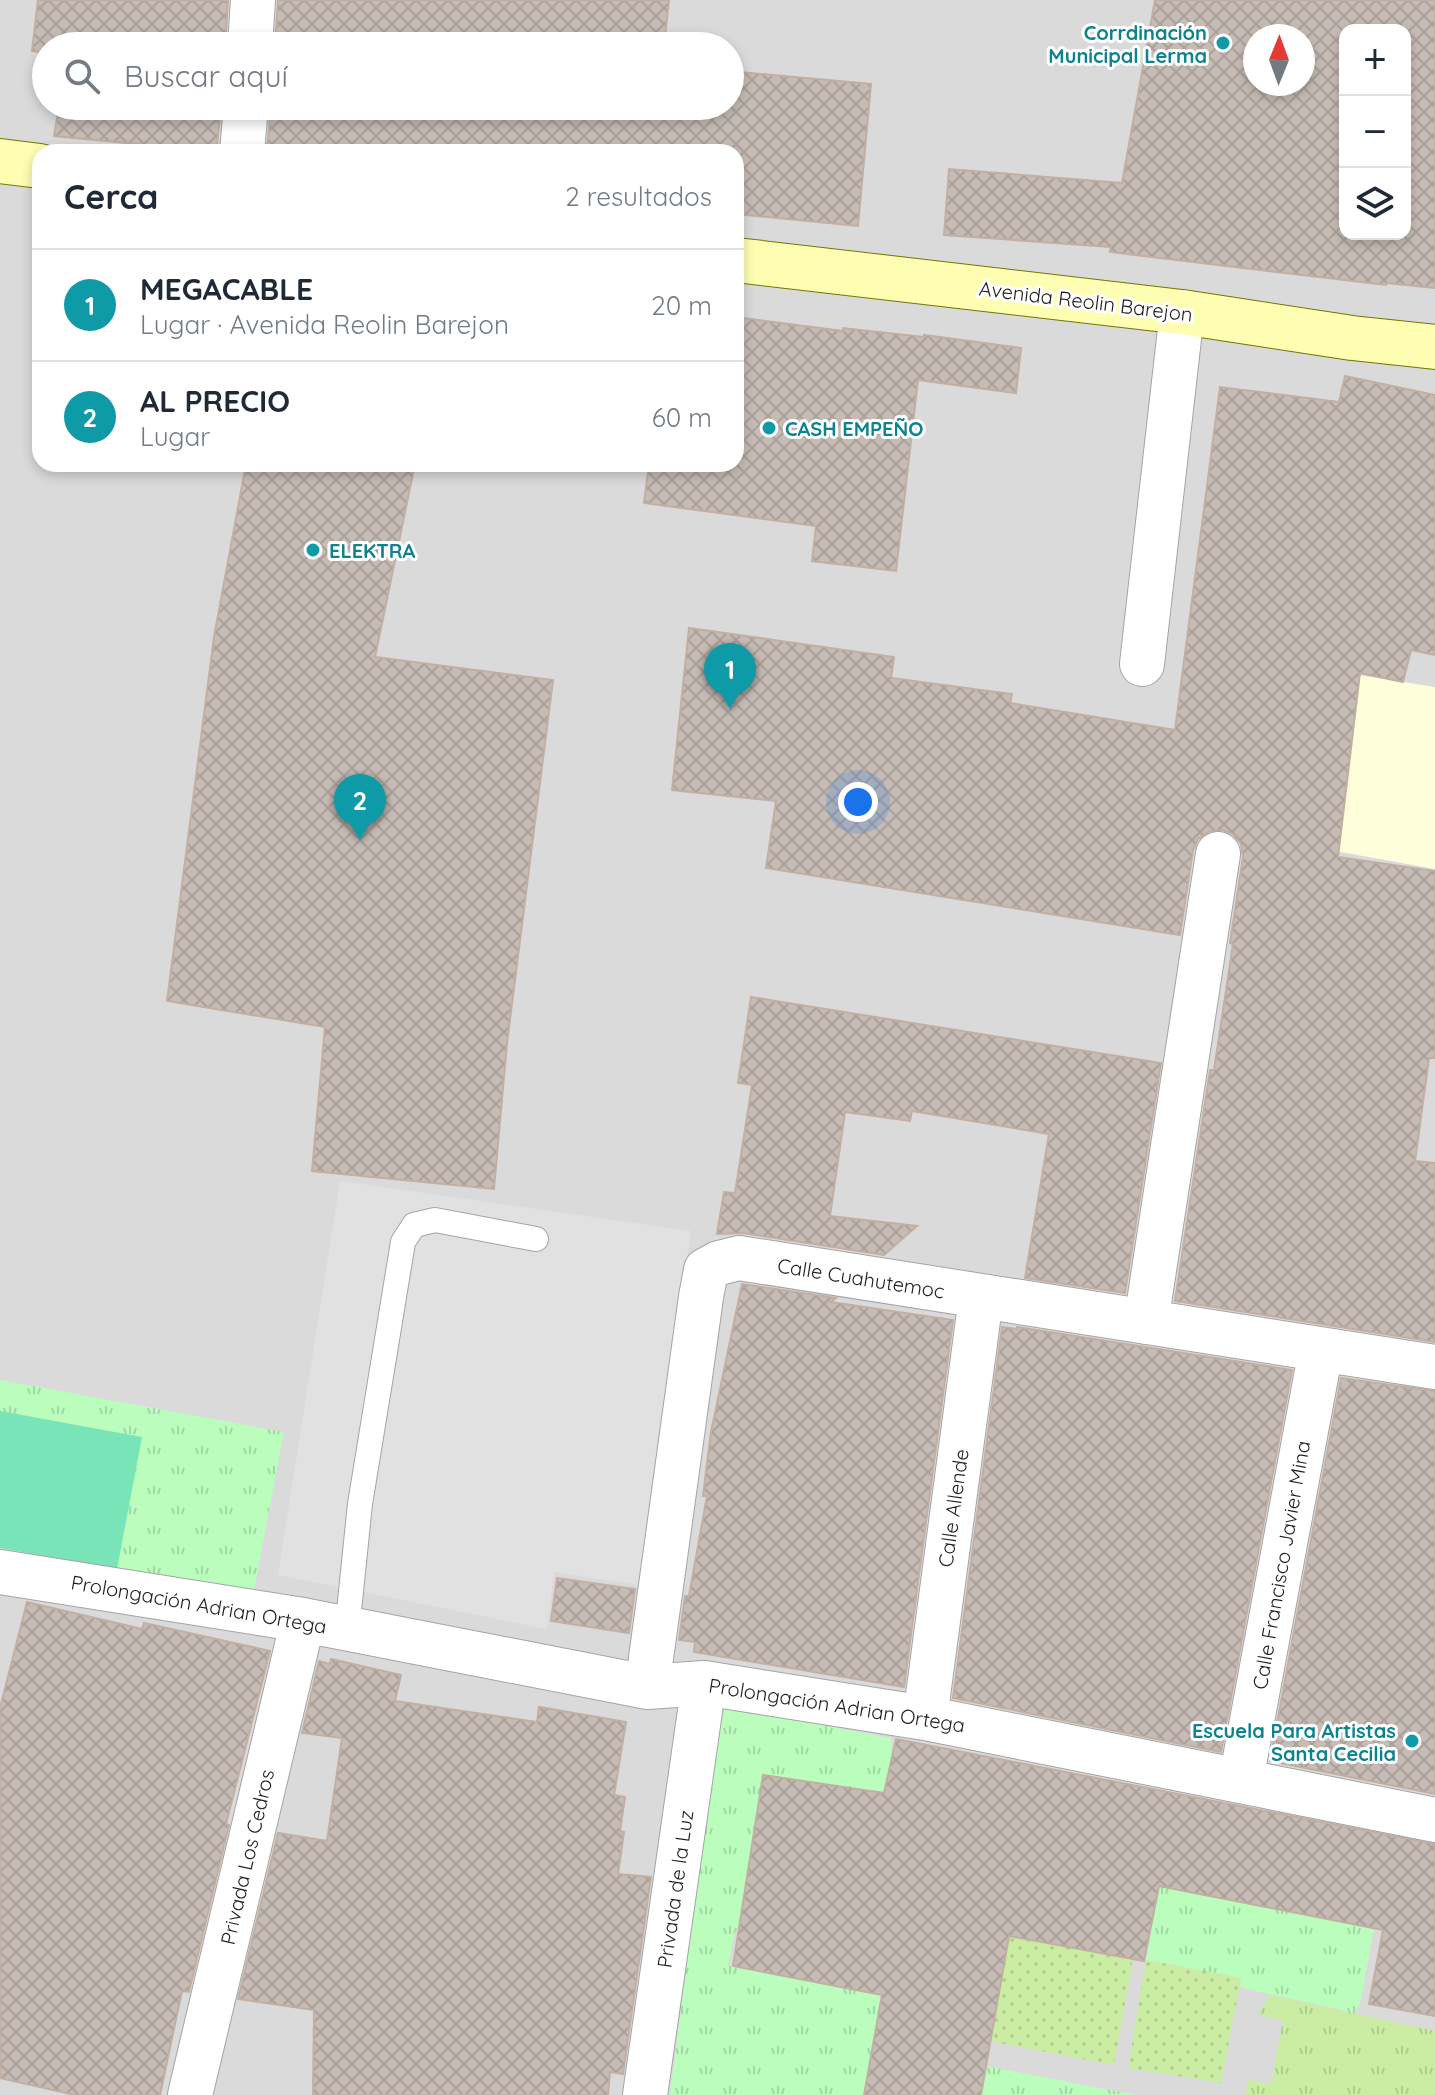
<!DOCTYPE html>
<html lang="es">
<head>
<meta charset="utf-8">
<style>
	:root { --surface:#fff; --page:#f6f6f7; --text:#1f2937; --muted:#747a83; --line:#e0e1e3; --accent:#c90007 }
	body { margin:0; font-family:Quicksand,sans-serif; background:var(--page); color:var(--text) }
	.controls { position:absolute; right:24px; top:24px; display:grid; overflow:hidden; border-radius:16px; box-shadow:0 4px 12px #0003 }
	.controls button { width:72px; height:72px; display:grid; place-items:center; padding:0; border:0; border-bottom:2px solid var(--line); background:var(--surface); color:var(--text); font:40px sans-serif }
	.compass { position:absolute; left:1243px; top:24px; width:72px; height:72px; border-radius:50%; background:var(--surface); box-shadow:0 4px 12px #0003; rotate:1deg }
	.you { position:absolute; left:858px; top:802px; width:28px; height:28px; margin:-20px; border:6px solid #fff; border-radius:50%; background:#1a73e8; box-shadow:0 0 0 12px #1a73e833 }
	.badge { display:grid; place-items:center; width:52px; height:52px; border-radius:50%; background:var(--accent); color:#fff; font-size:26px; font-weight:700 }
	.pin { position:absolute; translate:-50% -66px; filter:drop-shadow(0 2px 4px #0008) }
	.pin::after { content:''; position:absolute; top:42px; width:28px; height:24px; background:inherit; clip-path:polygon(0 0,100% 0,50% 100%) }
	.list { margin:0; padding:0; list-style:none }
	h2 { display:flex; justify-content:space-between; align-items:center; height:104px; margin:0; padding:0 32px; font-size:34px }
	h2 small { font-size:26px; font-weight:400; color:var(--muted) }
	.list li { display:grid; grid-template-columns:52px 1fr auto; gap:24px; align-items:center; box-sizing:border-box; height:112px; padding:0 32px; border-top:2px solid var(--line) }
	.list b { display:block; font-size:30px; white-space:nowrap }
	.list p { margin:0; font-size:26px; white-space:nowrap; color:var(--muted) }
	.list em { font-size:26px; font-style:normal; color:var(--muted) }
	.icon { flex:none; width:44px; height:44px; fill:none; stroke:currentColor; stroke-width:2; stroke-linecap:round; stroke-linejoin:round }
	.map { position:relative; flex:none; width:1435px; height:2095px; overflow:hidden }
	.search { position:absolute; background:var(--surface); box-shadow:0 4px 12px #0003; left:32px; top:32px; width:712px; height:88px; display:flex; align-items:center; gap:20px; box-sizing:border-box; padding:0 28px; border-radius:44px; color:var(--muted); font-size:30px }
	.panel { position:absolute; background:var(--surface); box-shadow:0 4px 12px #0003; left:32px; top:144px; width:712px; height:328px; border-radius:24px }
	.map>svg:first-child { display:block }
</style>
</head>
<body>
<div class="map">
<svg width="1435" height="2095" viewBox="0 0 1435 2095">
	<defs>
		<pattern id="grass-tufts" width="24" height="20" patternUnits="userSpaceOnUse" patternTransform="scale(2)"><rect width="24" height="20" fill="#caeda3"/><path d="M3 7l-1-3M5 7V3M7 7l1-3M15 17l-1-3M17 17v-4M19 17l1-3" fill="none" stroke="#adcb8c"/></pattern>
		<pattern id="park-tufts" width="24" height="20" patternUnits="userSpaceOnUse" patternTransform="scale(2)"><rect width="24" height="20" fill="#bafdbd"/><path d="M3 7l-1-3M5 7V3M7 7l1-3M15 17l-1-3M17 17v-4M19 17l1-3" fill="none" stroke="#9fd8a2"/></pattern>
		<pattern id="garden-dots" width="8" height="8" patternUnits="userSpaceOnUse" patternTransform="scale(2)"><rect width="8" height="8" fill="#caeda3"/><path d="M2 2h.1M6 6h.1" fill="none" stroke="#adcb8c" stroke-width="1.8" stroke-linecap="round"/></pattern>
		<pattern id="building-cross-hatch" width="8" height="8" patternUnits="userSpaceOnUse" patternTransform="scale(2)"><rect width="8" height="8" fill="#c7bcb5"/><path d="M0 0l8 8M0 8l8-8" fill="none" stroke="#aaa19b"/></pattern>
	</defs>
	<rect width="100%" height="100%" fill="#efeae2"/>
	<!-- residential -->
	<path fill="#dbdada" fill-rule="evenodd" d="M0 0H1435V2095H0ZM1345 30H1405V234H1345ZM1255 36H1303V84H1255ZM46 46H730V106H46ZM40 152H736V464H40Z"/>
	<!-- education -->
	<path fill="#fffeda" d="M1359 675 1435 687V869L1280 841Z"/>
	<!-- grass -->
	<path fill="url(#grass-tufts)" d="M1269 1995 1435 2031V2095H1246L1248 2080 1271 2084 1283 2021 1259 2015Z"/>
	<!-- park -->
	<path fill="url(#park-tufts)" d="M0 1380 284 1432 253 1595 0 1548Z
		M724 1707 891 1738 892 1757 884 1792 764 1776 847 1953 735 1931 728 1965 883 1994 864 2095H670L702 1844Z
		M1159 1886 1374 1928 1360 2004 1355 2013 1239 1987 1241 1978 1146 1960Z
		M986 2066 1136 2095H981Z"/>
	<!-- garden -->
	<path fill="url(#garden-dots)" d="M1009 1936 1133 1959 1114 2065 989 2041Z
		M1146 1960 1241 1978 1221 2083 1128 2068Z"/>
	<!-- pitch -->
	<path fill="#79e4b7" d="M0 1411 142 1437 117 1569 0 1548Z"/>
	<!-- parking -->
	<path fill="#e1e1e1" d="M340 1181 691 1231 640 1585 554 1572 547 1629 278 1575Z"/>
	<!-- building -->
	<path fill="url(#building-cross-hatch)" stroke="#c1afa3" stroke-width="2" fill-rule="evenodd" d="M38 0H228L225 46H46V53L32 51Z
		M278 0H669L664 46H275Z
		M1155 0H1435V288L1387 283 1386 285 1110 252 1111 247 944 235 949 169 1122 183ZM1345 30H1405V234H1345ZM1255 36H1303V84H1255Z
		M730 71 871 84 858 226 736 214V152H694L653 148V152L267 151 271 106H730Z
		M59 106H221L217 146 200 144 199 150 54 136Z
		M736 317 843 331V328L924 337V335L1021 348 1016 393 918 380 896 571 812 561 816 526 644 503 649 464H736Z
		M1345 376 1435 395V655L1411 650 1403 682 1360 673 1338 857 1435 871V1058H1429L1415 1161 1435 1163V1342L1175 1301 1210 1070H1214L1233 944 1230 943 1243 857 1241 844 1233 834 1223 830 1210 831 1198 839 1193 850 1180 935 766 868 776 801 672 790 689 628 894 657 891 678 1012 694 1010 703 1175 730 1220 387 1339 402Z
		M246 464H415L375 657 553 680 507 1043 494 1189 312 1171 325 1027 167 1001 214 637Z
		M751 997 1161 1063 1125 1293 1025 1278 1049 1134 912 1111 910 1121 845 1112 830 1216 917 1226 884 1255 743 1233 717 1234 724 1192 735 1193 752 1085 738 1083Z
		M742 1284 836 1298 831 1302 953 1320 904 1687 694 1652 695 1642 679 1640 685 1596H689L707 1496H703L711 1432Z
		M1002 1327 1017 1329V1327L1292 1370 1221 1752 953 1698Z
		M1341 1378 1435 1391V1794L1270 1761Z
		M557 1578 635 1589 629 1633 551 1621Z
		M27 1602 142 1629 144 1623 270 1651 226 1824 229 1825 189 1992 182 1991 160 2095H75L0 2078V1708Z
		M331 1659 401 1675 395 1701 537 1722 539 1707 626 1722 614 1795 625 1797 620 1831 624 1832 618 1874 651 1877 623 2074 610 2072 608 2095H313L314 2010 238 1999 278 1833 327 1841 342 1738 302 1733 319 1661 330 1664Z
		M896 1739 1435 1844V2016L1369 2004 1383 1930 1159 1886 1144 1961 1009 1936 981 2095H864L882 1995 733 1966 763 1775 884 1793Z"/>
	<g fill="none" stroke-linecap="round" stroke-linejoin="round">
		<defs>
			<path id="lane" d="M347 1630 360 1504 403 1242 414 1225 435 1220 536 1239"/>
			<path id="street" d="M250 46 253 0
				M242 152 246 106
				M1142 664 1182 312
				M1146 1322 1218 854
				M0 1572 303 1620 647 1687 704 1683 925 1718 1435 1820
				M647 1687 701 1297 706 1270 719 1263 739 1258 1435 1367
				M925 1718 981 1298
				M1241 1780 1321 1350
				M190 2095 303 1620
				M645 2095 704 1683"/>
			<path id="secondary" d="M0 161 40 166
				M736 260 1182 312 1352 338 1435 347"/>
		</defs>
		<!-- lane casing -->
		<use href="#lane" stroke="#a4a4a4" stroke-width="26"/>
		<!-- street casing -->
		<use href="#street" stroke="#a4a4a4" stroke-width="46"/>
		<!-- secondary casing -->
		<use href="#secondary" stroke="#6f7700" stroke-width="46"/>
		<!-- lane -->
		<use href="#lane" stroke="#fff" stroke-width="24"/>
		<!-- street -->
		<use href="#street" stroke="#fff" stroke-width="44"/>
		<!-- secondary -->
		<use href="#secondary" stroke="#fdfeb1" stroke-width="44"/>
	</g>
	<!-- markers -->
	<g fill="#0f9aa8" stroke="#fff" stroke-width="3">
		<circle cx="1223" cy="43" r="8"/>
		<circle cx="769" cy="428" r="8"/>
		<circle cx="313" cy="550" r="8"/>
		<circle cx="1412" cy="1741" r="8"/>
	</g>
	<g text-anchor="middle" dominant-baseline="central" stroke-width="6" stroke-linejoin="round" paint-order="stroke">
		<!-- culture labels -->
		<g font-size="20" font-weight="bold" fill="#0d838f" stroke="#fff" text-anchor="end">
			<text x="1207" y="32">Corrdinación<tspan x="1207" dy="23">Municipal Lerma</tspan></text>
			<text x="785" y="428" text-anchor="start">CASH EMPEÑO</text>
			<text x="329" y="550" text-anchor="start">ELEKTRA</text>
			<text x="1396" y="1730">Escuela Para Artistas<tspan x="1396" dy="23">Santa Cecilia</tspan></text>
		</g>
		<!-- street labels -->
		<g font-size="20" fill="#1d1d1d" stroke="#fff">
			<text transform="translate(1086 301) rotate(7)">Avenida Reolin Barejon</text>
			<text transform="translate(861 1278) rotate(9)">Calle Cuahutemoc</text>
			<text transform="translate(953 1508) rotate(-82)">Calle Allende</text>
			<text transform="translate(1281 1565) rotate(-80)">Calle Francisco Javier Mina</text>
			<text transform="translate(199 1604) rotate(10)">Prolongación Adrian Ortega</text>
			<text transform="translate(837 1705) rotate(9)">Prolongación Adrian Ortega</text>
			<text transform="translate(247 1857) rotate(-77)">Privada Los Cedros</text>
			<text transform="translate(675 1889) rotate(-82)">Privada de la Luz</text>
		</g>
	</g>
</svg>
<div class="controls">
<button>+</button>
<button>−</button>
<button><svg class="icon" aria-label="layers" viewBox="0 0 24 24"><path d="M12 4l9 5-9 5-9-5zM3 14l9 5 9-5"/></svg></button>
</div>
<svg class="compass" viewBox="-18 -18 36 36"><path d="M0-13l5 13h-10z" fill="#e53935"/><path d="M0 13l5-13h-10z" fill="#747a83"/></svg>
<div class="you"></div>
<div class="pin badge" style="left:730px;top:709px;background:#0f9aa8">1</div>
<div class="pin badge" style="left:360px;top:840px;background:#0f9aa8">2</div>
<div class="search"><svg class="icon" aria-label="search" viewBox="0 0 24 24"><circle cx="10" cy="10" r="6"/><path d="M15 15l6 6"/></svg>Buscar aquí</div>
<section class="panel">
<h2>Cerca<small>2 resultados</small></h2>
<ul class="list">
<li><span class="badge" style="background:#0f9aa8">1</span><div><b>MEGACABLE</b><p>Lugar · Avenida Reolin Barejon</p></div><em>20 m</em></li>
<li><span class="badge" style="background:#0f9aa8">2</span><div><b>AL PRECIO</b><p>Lugar</p></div><em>60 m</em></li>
</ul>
</section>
</div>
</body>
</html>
